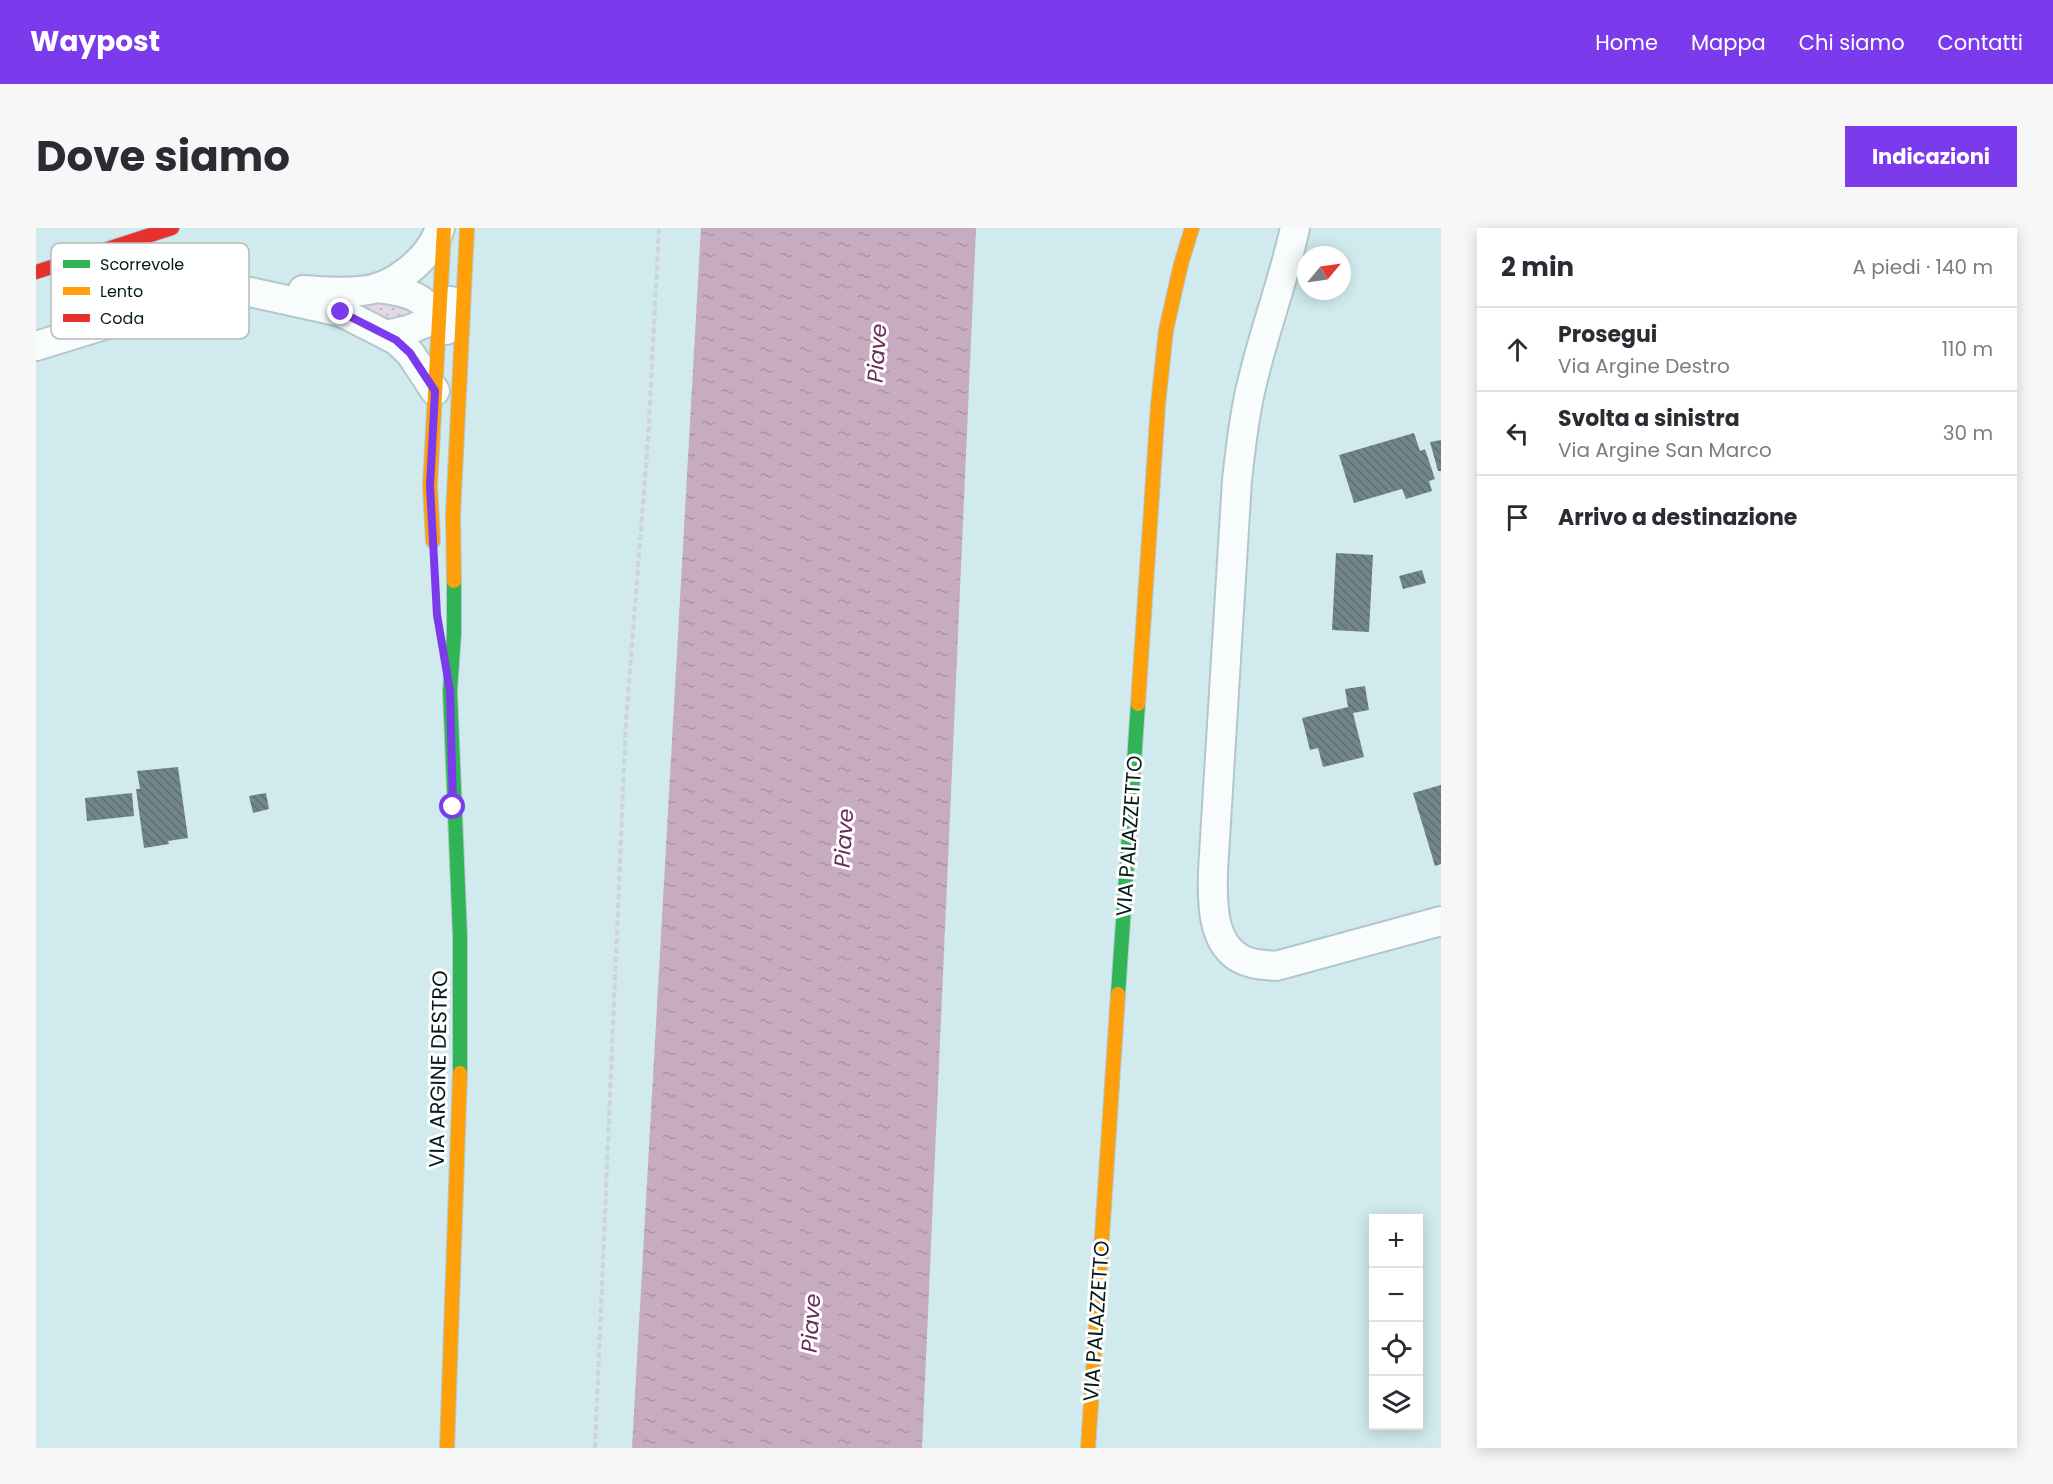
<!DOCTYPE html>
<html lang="it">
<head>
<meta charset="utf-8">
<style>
	:root { --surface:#fff; --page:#f7f7f7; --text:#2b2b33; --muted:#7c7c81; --line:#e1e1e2; --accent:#7c3aed }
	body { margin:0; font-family:Poppins,sans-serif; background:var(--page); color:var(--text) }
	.controls { position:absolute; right:18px; bottom:18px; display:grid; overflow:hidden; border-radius:0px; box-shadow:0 3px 15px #0003 }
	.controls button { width:54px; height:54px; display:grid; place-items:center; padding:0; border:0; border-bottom:2px solid var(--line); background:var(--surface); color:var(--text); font:30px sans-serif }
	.compass { position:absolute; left:1261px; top:18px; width:54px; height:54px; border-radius:50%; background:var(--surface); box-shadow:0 3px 15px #0003; rotate:61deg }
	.stop { position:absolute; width:18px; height:18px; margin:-14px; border:4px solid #7c3aed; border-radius:50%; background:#fff }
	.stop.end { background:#7c3aed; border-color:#fff; box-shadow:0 2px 6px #0008 }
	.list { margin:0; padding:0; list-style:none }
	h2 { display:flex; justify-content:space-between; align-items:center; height:78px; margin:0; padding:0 24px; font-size:26px }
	h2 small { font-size:20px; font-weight:400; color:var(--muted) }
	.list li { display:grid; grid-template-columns:39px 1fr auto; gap:18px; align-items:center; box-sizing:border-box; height:84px; padding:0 24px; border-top:2px solid var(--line) }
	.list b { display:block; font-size:22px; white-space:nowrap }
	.list p { margin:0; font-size:20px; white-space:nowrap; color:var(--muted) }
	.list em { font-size:20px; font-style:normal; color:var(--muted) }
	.icon { flex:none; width:33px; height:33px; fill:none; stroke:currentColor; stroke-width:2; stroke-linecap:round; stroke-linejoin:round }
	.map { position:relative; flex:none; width:1405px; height:1220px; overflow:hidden; border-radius:0px }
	header { display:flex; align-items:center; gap:36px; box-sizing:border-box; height:84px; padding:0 30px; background:var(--accent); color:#fff }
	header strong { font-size:28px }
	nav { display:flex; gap:33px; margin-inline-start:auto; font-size:21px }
	.intro { display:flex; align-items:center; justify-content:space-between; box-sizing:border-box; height:144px; padding:0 36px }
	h1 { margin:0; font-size:42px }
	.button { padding:15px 27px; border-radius:0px; background:var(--accent); color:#fff; font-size:21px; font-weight:700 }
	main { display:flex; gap:36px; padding:0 36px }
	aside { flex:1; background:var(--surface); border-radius:0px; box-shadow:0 3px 15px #0003 }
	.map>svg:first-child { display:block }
</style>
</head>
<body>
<header>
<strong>Waypost</strong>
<nav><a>Home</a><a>Mappa</a><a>Chi siamo</a><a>Contatti</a></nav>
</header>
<div class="intro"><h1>Dove siamo</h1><a class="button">Indicazioni</a></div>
<main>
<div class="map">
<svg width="1405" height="1220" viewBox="0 0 1405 1220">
	<defs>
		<pattern id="grass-dots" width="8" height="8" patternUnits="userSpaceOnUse" patternTransform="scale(1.5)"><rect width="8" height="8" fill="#e4d7e6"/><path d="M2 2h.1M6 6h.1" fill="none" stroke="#c2b8c5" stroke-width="1.8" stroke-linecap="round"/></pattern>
		<pattern id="water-ripples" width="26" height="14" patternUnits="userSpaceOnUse" patternTransform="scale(1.5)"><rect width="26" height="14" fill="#c7abc0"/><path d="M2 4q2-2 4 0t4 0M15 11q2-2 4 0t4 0" fill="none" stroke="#a993a4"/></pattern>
		<pattern id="building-back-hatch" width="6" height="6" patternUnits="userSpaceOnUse" patternTransform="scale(1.5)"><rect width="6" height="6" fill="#728689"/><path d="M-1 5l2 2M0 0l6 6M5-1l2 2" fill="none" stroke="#5c6d6f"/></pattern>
	</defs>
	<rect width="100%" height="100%" fill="#d0eaed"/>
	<!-- grass -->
	<path fill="url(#grass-dots)" d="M354 72 386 86 345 94 314 75Z"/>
	<!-- water -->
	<path fill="url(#water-ripples)" d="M665 0H940L886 1220H596Z"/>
	<!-- building -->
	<path fill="url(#building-back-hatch)" d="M1378 205 1384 223 1389 221 1399 251 1393 253 1396 263 1370 271 1366 261 1318 275 1303 227Z
		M1405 212V243H1402L1394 214Z
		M1300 325 1337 327 1333 404 1296 402Z
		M1386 342 1390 355 1367 361 1363 348Z
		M1329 458 1333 482 1317 485 1328 529 1287 539 1282 520 1274 522 1266 490 1312 479 1309 461Z
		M142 539 152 610 132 613 133 616 108 620 100 561H104L101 543Z
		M1405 557V636L1399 638 1377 565Z
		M96 565 98 588 51 593 49 570Z
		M230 565 233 581 217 585 213 568Z"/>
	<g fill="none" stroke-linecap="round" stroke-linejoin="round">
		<defs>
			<path id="street" d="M1259 0C1248 50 1230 98 1218 147 1209 181 1205 217 1201 252L1177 643C1176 676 1175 725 1216 735 1223 737 1232 737 1240 738L1405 693
				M341 60C379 64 389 70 410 102
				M267 62C286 63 305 65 324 63 357 61 394 31 404 0
				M350 107 372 102 402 90 415 73
				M0 118 91 90 171 69 214 64 305 84 360 112 374 125 399 163"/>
			<path id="fast" d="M418 353V406L414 463 424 709V845
				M1082 766 1102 476"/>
			<path id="slow" d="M397 313 394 258 408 0
				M418 353 417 287 431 0
				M1102 476 1122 177 1130 102 1145 36 1156 0
				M411 1220 424 845
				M1052 1220 1082 766"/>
			<path id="jam" d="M0 44 136 0"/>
		</defs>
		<!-- street casing -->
		<use href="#street" stroke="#b3c7cb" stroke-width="32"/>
		<!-- fast casing -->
		<use href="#fast" stroke="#b3c7cb" stroke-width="16"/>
		<!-- slow casing -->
		<use href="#slow" stroke="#b3c7cb" stroke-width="16"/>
		<!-- jam casing -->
		<use href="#jam" stroke="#b3c7cb" stroke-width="16"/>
		<!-- path -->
		<path stroke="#cdd5d6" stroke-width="4" stroke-dasharray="6 3" stroke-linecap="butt" d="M559 1220 590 493 612 212 623 0"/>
		<!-- street -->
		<use href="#street" stroke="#f8fcfc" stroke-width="28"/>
		<!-- fast -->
		<use href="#fast" stroke="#30b455" stroke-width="14"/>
		<!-- slow -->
		<use href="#slow" stroke="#ff9f0a" stroke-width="14"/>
		<!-- jam -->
		<use href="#jam" stroke="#e5322d" stroke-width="14"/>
	</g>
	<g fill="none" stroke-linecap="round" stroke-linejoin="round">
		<!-- route -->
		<path stroke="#7c3aed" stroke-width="8" d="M305 84 360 112 374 125 399 163 394 258 401 387 414 463 417 579"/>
	</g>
	<g text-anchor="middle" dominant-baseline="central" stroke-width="6" stroke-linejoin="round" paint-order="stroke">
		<!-- street labels -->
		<g font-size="21" fill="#071a1c" stroke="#fff">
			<text transform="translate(1093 608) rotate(-86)">VIA PALAZZETTO</text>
			<text transform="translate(402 841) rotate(-89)">VIA ARGINE DESTRO</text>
			<text transform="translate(1060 1093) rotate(-86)">VIA PALAZZETTO</text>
		</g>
		<!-- water labels -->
		<g font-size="22" font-style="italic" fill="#6b2d55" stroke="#fff">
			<text transform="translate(841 125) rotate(-86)">Piave</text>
			<text transform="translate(808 610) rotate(-86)">Piave</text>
			<text transform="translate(775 1095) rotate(-86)">Piave</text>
		</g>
	</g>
	<!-- legend -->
	<rect x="15" y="15" width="198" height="96" rx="9" fill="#fff" stroke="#b5babb" stroke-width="1.5"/>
	<rect x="27" y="32" width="27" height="8" fill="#30b455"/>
	<rect x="27" y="59" width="27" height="8" fill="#ff9f0a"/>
	<rect x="27" y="86" width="27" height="8" fill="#e5322d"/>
	<g font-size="16" fill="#071a1c">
		<text x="64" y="42">Scorrevole</text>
		<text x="64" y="69">Lento</text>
		<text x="64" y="96">Coda</text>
	</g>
</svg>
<div class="controls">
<button>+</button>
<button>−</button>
<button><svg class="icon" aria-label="locate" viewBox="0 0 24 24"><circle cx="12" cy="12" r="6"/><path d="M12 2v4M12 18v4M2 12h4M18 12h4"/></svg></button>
<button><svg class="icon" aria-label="layers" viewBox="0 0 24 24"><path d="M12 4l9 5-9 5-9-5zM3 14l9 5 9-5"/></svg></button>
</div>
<svg class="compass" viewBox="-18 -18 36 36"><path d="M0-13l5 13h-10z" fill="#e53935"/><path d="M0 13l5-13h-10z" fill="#7c7c81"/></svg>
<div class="stop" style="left:417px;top:579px"></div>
<div class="stop end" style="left:305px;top:84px"></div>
</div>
<aside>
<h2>2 min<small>A piedi · 140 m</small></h2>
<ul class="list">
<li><svg class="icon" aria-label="ahead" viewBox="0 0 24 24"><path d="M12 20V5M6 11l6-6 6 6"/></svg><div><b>Prosegui</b><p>Via Argine Destro</p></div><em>110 m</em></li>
<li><svg class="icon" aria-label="left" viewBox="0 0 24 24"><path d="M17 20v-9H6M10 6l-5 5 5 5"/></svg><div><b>Svolta a sinistra</b><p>Via Argine San Marco</p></div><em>30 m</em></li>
<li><svg class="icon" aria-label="arrive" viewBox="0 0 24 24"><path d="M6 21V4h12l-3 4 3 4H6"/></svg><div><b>Arrivo a destinazione</b></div></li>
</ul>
</aside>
</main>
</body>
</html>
